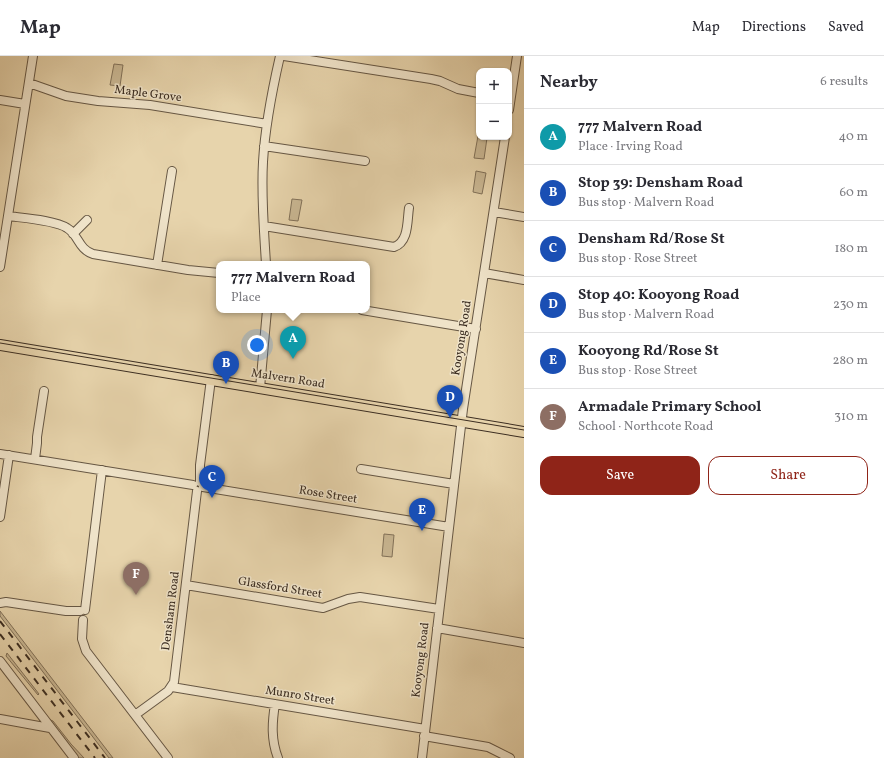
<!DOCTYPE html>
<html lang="en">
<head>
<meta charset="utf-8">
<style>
	:root { --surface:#fff; --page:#f7f7f7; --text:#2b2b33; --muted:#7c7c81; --line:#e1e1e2; --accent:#8f2418 }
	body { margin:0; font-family:Vollkorn,serif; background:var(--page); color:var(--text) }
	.controls { position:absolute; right:12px; top:12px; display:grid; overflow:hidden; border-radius:8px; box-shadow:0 1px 3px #0004 }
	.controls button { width:36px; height:36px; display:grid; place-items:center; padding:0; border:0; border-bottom:1px solid var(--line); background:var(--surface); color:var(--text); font:20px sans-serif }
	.you { position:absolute; left:257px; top:289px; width:14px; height:14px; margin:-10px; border:3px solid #fff; border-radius:50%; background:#1a73e8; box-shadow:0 0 0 6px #1a73e833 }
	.badge { display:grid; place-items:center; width:26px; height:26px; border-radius:50%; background:var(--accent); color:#fff; font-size:13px; font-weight:700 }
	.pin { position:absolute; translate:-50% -33px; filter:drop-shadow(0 1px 2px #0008) }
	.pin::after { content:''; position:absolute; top:21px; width:14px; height:12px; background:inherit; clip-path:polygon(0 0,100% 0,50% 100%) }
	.popup { position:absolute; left:216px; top:205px; width:154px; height:52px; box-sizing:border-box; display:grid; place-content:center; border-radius:8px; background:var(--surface); filter:drop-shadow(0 1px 3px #0005); font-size:13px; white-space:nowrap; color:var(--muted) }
	.popup b { font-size:15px; color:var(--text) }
	.popup::after { content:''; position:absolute; left:50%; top:100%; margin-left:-8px; border:8px solid transparent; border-top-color:var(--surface) }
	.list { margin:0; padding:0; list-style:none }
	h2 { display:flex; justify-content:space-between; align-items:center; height:52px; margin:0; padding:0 16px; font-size:17px }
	h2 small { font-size:13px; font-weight:400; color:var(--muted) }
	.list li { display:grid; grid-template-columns:26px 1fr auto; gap:12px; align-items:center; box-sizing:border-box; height:56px; padding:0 16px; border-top:1px solid var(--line) }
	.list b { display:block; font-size:15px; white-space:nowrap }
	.list p { margin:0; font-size:13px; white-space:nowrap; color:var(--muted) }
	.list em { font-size:13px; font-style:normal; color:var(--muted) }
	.actions { display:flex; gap:8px; padding:12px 16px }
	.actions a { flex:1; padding:9px 0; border:1px solid var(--accent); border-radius:12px; text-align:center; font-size:14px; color:var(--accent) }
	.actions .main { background:var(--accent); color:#fff }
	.map { position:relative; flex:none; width:524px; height:702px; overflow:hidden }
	header { display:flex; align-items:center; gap:24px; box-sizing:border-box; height:56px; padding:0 20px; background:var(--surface); border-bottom:1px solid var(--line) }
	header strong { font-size:19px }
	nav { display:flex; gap:22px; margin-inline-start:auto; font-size:14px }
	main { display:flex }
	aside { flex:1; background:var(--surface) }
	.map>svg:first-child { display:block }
</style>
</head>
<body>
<header>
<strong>Map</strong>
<nav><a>Map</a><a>Directions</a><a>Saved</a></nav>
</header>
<main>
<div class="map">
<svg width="524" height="702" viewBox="0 0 524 702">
	<rect width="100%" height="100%" fill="#e7d4ac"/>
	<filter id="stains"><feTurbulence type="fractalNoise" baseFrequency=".005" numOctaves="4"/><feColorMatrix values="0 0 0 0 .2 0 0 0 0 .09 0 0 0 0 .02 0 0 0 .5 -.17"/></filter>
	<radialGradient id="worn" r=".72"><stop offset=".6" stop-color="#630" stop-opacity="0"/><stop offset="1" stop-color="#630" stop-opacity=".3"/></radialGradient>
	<!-- green -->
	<path fill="#cab894" stroke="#82725a" d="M114 8 123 9 120 30 110 29Z
		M478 80 487 82 484 103 474 102Z
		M476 115 486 117 482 138 473 136Z
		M292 143 302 144 298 165 289 164Z
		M384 478 394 479 392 501 382 500Z
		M0 555 113 702H109L0 560Z
		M7 597 39 638 38 639 6 600Z
		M48 663 53 665 71 688 84 702H78Z"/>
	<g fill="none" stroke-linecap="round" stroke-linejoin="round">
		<defs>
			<path id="minor" d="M284 0 431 23 440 25 458 33 479 37
				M29 27 66 40 98 45 150 49 267 68
				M0 44 25 48
				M509 54 517 0
				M264 90 365 105
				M494 156 524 161
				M8 160C23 162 55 164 67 172 79 179 78 193 93 198L188 214 219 217
				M264 170 394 191C409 186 407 165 409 152
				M73 178 87 164
				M266 208C264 174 261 140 263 106 265 70 272 35 280 0
				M157 209 172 115
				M0 211 33 0
				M484 217 524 224
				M362 254 476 273
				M260 332 267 254
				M0 398 193 429
				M35 403 37 387V381L44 335
				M361 413 454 428
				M200 426V409L211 323
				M203 431 449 471
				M0 461 9 399
				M186 529 323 552 348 543 360 541 439 553
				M0 547 6 546 66 555H80
				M85 554 102 414
				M83 564 82 583 86 595 168 702
				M437 572 524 587
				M0 605 74 702
				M172 631 425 673
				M275 648C272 667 271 684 278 702
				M135 659 168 635 174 626 197 435
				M0 663 50 672
				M424 680 488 691 510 702
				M422 702 463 353 505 81"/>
			<path id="major" d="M0 289 524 376"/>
		</defs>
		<!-- minor casing -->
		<use href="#minor" stroke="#665744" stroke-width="10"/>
		<!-- major casing -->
		<use href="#major" stroke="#3b2d21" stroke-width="12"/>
		<!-- minor -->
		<use href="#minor" stroke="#efe3c9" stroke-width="8"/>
		<!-- major -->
		<use href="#major" stroke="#e7d4ac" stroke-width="10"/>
		<!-- tram -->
		<path stroke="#3b2d21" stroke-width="1" d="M0 287 524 374"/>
		<!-- rail -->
		<path stroke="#3b2d21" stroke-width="2" stroke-dasharray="7 7" stroke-linecap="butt" d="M0 565 105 702
			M0 578 95 702"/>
	</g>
	<g text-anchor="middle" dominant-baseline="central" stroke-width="3" stroke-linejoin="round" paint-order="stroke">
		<!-- street labels -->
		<g font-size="12" fill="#3b2d21" stroke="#efe3c9">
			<text transform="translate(148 38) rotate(7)">Maple Grove</text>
			<text transform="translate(462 282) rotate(-81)">Kooyong Road</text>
			<text transform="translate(288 323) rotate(9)">Malvern Road</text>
			<text transform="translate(328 439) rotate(9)">Rose Street</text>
			<text transform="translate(280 532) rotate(9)">Glassford Street</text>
			<text transform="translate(171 555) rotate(-83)">Densham Road</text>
			<text transform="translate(421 604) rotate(-83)">Kooyong Road</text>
			<text transform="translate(300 640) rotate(9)">Munro Street</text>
		</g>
	</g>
	<rect width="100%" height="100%" filter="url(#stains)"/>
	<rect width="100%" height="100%" fill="url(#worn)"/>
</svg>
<div class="controls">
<button>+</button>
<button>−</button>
</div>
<div class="you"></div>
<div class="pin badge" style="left:293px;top:303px;background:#0f9aa8">A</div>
<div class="popup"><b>777 Malvern Road</b>Place</div>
<div class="pin badge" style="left:226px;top:328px;background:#1a4fb4">B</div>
<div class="pin badge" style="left:212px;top:442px;background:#1a4fb4">C</div>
<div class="pin badge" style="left:450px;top:362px;background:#1a4fb4">D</div>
<div class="pin badge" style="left:422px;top:475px;background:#1a4fb4">E</div>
<div class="pin badge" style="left:136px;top:539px;background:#8d6e63">F</div>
</div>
<aside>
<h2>Nearby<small>6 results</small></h2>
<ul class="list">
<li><span class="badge" style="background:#0f9aa8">A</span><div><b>777 Malvern Road</b><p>Place · Irving Road</p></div><em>40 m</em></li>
<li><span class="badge" style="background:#1a4fb4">B</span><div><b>Stop 39: Densham Road</b><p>Bus stop · Malvern Road</p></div><em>60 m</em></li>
<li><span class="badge" style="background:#1a4fb4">C</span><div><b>Densham Rd/Rose St</b><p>Bus stop · Rose Street</p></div><em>180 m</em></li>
<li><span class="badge" style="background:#1a4fb4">D</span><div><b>Stop 40: Kooyong Road</b><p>Bus stop · Malvern Road</p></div><em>230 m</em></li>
<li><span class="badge" style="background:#1a4fb4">E</span><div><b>Kooyong Rd/Rose St</b><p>Bus stop · Rose Street</p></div><em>280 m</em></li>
<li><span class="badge" style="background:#8d6e63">F</span><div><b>Armadale Primary School</b><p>School · Northcote Road</p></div><em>310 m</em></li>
</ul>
<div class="actions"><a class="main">Save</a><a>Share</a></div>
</aside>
</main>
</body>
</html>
